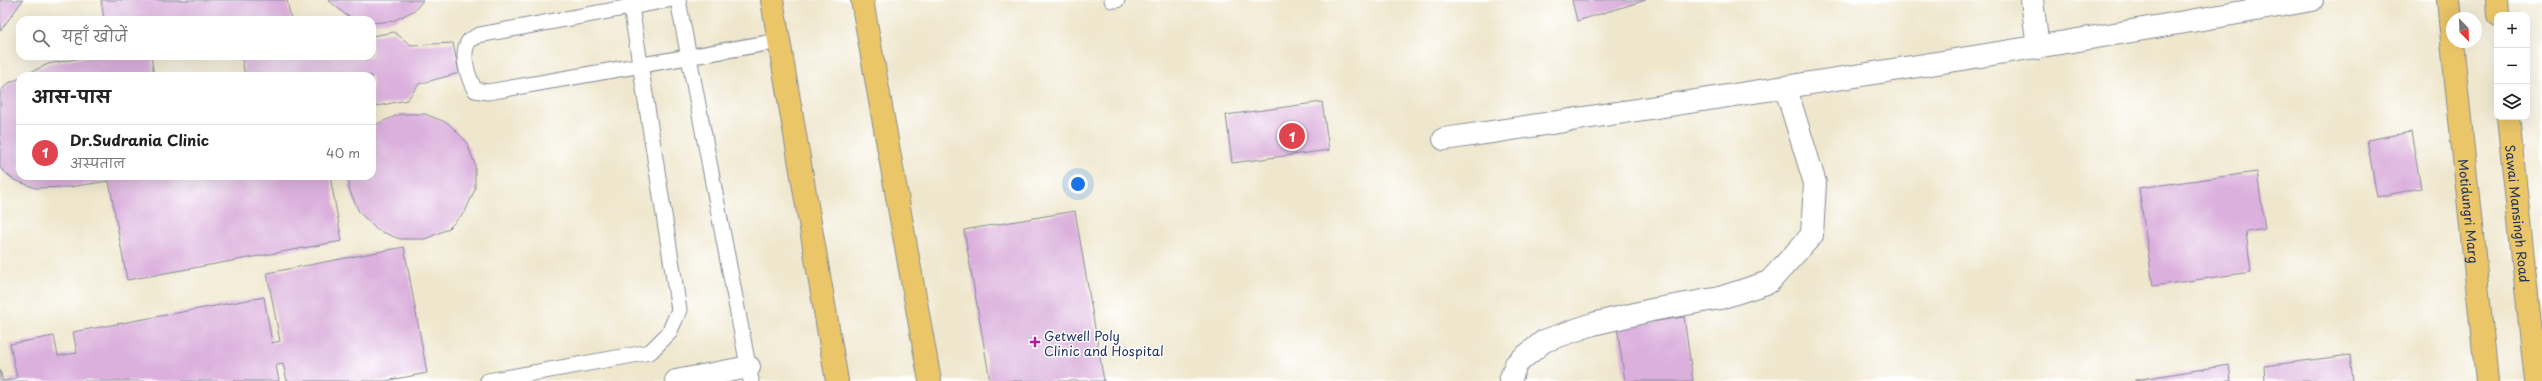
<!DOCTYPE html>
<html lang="hi">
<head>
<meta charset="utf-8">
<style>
	:root { --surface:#fff; --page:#f2f2f2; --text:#222; --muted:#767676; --line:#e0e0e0; --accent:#b5179e }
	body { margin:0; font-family:"Playpen Sans","Playpen Sans Deva",sans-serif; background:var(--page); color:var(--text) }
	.controls { position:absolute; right:12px; top:12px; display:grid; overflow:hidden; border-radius:8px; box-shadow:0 4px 16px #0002 }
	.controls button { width:36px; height:36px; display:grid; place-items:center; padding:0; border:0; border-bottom:1px solid var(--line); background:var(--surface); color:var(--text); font:20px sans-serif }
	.compass { position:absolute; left:2446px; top:12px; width:36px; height:36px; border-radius:50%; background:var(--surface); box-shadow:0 4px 16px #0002; rotate:157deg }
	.you { position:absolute; left:1078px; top:184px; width:14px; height:14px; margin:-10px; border:3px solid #fff; border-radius:50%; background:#1a73e8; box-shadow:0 0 0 6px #1a73e833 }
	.badge { display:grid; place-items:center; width:26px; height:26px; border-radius:50%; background:var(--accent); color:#fff; font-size:13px; font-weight:700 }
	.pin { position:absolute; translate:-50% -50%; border:2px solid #fff; box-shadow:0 1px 4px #0006 }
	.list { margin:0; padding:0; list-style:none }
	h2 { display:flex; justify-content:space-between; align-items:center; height:52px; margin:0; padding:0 16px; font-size:17px }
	h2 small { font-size:13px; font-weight:400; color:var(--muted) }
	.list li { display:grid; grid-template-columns:26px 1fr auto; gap:12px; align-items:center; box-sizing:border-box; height:56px; padding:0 16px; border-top:1px solid var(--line) }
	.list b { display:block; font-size:15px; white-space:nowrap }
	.list p { margin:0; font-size:13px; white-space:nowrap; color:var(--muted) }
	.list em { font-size:13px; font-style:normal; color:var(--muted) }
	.icon { flex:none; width:22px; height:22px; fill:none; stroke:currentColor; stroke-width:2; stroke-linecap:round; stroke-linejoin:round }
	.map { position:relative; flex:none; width:2542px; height:381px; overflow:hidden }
	.search { position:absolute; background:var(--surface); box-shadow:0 4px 16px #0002; left:16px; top:16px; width:360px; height:44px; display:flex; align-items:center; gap:10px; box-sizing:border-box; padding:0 14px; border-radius:12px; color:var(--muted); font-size:15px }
	.panel { position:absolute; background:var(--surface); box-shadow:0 4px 16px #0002; left:16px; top:72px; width:360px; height:108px; border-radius:12px }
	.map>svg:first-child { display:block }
</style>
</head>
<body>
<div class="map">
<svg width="2542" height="381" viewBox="0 0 2542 381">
	<rect width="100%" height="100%" fill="#fff"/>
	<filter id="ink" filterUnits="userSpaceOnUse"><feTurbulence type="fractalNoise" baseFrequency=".025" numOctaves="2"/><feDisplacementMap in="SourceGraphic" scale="8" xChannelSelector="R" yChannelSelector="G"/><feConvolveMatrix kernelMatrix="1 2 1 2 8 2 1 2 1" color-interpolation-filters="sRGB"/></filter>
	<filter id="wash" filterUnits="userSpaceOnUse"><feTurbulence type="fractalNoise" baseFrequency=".012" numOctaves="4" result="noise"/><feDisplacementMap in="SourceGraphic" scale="16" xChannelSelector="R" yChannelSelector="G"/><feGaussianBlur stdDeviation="0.9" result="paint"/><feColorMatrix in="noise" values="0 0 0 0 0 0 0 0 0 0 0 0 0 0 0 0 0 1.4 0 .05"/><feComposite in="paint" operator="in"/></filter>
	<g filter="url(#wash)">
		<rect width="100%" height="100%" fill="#efe7cd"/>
		<g id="blocks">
			<!-- building -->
			<path fill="#dbb0dd" d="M0 0H23L0 31Z
				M101 0H287L291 20H104Z
				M328 0H423L415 10 393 21 372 23V20H360L346 15Z
				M1572 0H1646L1577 21Z
				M394 32 411 45 453 43 459 73 419 84 407 100 372 107V76H245L242 59 258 56H372V36Z
				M92 56H151L154 76H23L48 64Z
				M20 78V176H330L342 241 127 280 109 181 70 187 36 188 14 180 0 168V92L7 84Z
				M1322 102 1329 150 1232 163 1226 115Z
				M400 114H425L448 123 466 141 475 164V189L465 212 448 229 425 239H400L377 230 359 212 349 189V176H372V128L377 124Z
				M2411 132 2421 188 2377 197 2367 140Z
				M2257 172 2265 229 2246 232 2251 272 2153 286 2139 188Z
				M1075 211 1104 381H990L964 230Z
				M404 247 427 373 385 381H287L283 364 276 365 279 381H0V370L3 381 17 378 10 344 54 336 58 356 77 353 73 332 264 297 272 343 280 341 267 273Z
				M1684 317 1693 381H1625L1617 327Z
				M2350 355 2353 381H2265L2264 366Z
				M2229 365 2231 381H2135V380Z"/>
		</g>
	</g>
	<g filter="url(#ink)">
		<use href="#blocks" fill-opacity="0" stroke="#858b96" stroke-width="1"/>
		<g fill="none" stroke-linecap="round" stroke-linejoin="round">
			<defs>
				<path id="service" d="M668 0 479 35C476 37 471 39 469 41 460 53 468 78 475 90L488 92 779 41
					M678 0 751 381
					M1112 0H1117
					M488 381 650 352 669 333 679 310 630 0"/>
				<path id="minor" d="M2032 0 2038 48
					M1444 139C1734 96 2023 51 2312 0
					M676 381 749 367
					M1510 381 1516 364 1544 341 1593 324 1652 310 1720 298 1769 282 1812 235 1815 183 1786 89"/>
				<g id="primary">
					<path d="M772 0 837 381"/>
					<path d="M862 0 930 381"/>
					<path d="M2448 0 2452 41"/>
					<path d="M2497 0 2498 15"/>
					<path id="s1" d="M2452 42 2487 381"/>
					<path id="s2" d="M2508 117 2536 381"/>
				</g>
			</defs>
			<!-- service casing -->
			<use href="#service" stroke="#858b96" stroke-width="17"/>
			<!-- minor casing -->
			<use href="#minor" stroke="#858b96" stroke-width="24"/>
			<!-- primary casing -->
			<use href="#primary" stroke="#858b96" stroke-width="24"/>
			<!-- service -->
			<use href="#service" stroke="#fff" stroke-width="15"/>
			<!-- minor -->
			<use href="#minor" stroke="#fff" stroke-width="22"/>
			<!-- primary -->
			<use href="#primary" stroke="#ebc669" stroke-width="22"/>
		</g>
	</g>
	<!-- markers -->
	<path fill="#b5179e" stroke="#fff" stroke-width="1.5" d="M1033 336h4v4h4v4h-4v4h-4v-4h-4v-4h4z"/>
	<g text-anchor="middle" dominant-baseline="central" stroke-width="3" stroke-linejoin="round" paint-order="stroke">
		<!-- street labels -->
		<g font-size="13" fill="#1b2f5e" stroke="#fff">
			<text stroke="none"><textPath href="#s1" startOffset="170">Motidungri Marg</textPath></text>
			<text stroke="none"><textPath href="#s2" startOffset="97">Sawai Mansingh Road</textPath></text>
		</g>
		<!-- poi labels -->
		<g font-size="13" fill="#1b2f5e" stroke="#fff" text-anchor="start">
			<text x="1044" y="335">Getwell Poly<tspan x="1044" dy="15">Clinic and Hospital</tspan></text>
		</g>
	</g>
</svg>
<div class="controls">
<button>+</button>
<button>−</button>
<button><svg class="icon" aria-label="layers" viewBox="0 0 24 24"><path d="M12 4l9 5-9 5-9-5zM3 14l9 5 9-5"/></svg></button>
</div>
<svg class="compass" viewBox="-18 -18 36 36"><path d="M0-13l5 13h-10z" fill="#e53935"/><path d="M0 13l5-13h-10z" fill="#767676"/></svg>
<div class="you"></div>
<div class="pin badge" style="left:1292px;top:136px;background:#e0444e">1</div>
<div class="search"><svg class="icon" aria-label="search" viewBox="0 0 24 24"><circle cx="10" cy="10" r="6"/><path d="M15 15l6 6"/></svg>यहाँ खोजें</div>
<section class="panel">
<h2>आस-पास<small></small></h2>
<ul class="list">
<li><span class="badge" style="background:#e0444e">1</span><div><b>Dr.Sudrania Clinic</b><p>अस्पताल</p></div><em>40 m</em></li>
</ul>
</section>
</div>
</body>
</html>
